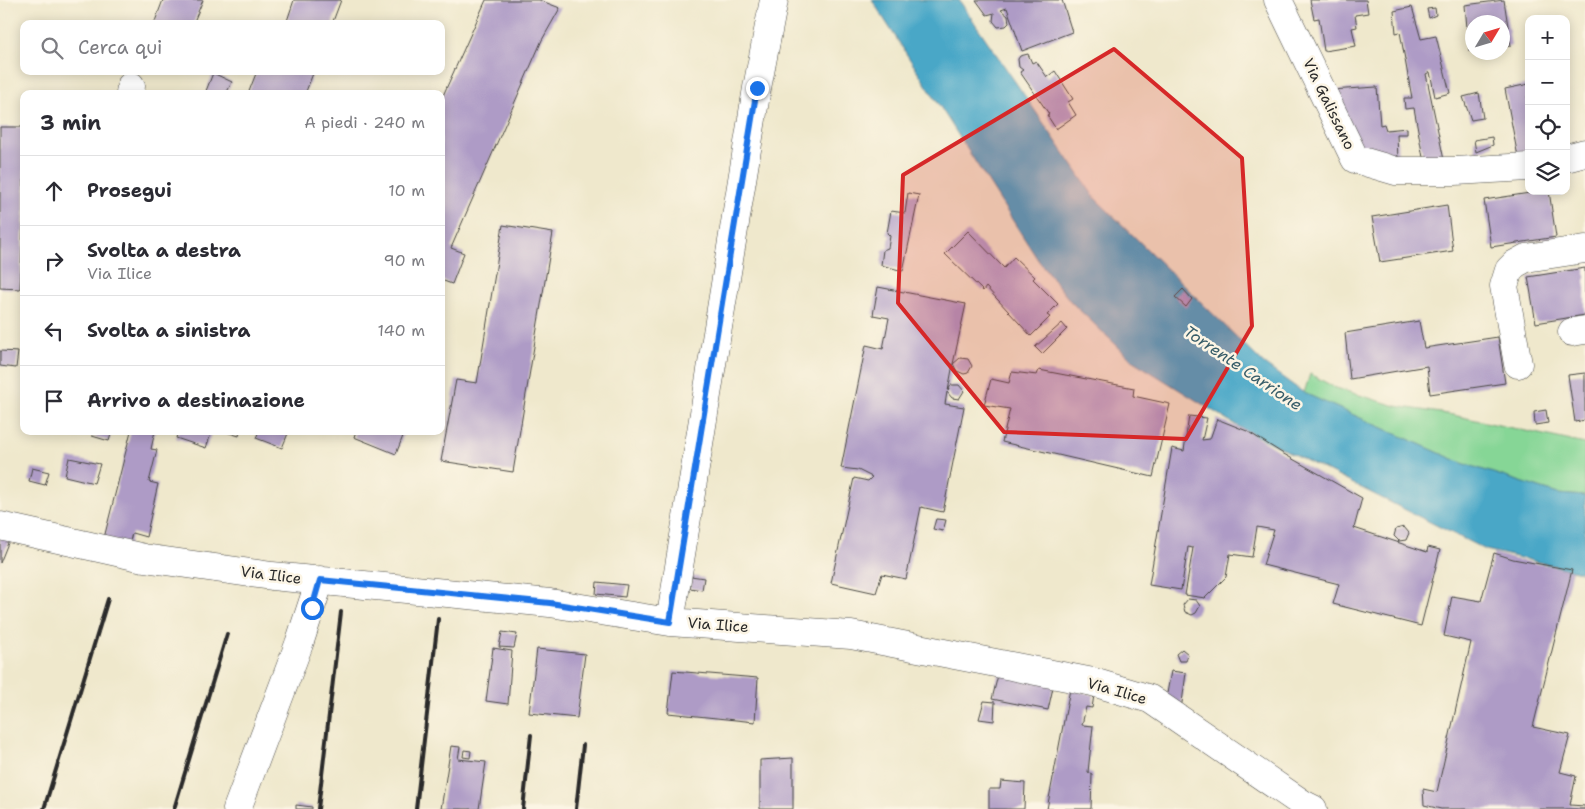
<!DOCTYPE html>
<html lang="it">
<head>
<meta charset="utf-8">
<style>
	:root { --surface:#fff; --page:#f7f7f7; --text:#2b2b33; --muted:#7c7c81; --line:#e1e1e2 }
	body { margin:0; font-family:"Shantell Sans",sans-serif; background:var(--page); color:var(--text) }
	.controls { position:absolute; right:15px; top:15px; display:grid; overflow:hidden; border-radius:10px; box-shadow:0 2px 12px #0003 }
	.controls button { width:45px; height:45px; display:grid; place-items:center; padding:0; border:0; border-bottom:1px solid var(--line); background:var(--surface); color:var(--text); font:25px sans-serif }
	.compass { position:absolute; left:1465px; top:15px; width:45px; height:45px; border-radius:50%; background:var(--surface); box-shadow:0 2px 12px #0003; rotate:52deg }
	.stop { position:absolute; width:15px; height:15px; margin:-11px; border:4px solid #1a73e8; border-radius:50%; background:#fff }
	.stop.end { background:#1a73e8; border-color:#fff; box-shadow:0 1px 5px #0008 }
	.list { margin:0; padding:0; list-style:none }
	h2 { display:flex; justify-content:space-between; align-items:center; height:65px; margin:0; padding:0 20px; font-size:21px }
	h2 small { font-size:16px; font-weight:400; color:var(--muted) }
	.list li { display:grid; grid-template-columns:32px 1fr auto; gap:15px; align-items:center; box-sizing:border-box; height:70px; padding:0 20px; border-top:1px solid var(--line) }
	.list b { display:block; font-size:19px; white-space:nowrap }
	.list p { margin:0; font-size:16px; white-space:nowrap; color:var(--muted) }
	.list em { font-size:16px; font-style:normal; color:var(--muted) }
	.icon { flex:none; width:28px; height:28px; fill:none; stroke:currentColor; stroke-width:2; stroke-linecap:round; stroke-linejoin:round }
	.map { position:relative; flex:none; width:1585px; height:809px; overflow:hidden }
	.search { position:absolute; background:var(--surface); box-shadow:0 2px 12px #0003; left:20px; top:20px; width:425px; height:55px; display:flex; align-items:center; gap:12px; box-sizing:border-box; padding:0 18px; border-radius:10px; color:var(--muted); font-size:19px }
	.panel { position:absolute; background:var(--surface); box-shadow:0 2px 12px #0003; left:20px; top:90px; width:425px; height:345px; border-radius:10px }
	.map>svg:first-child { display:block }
</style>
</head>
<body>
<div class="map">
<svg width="1585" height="809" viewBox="0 0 1585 809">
	<rect width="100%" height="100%" fill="#fcf5e5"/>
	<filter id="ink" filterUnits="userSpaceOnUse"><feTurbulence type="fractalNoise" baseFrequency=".02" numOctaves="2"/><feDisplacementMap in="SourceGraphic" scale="10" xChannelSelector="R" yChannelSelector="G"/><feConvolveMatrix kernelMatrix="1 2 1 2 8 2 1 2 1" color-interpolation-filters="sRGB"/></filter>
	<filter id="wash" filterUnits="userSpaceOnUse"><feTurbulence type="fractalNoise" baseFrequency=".0096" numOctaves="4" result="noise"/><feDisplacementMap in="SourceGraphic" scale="20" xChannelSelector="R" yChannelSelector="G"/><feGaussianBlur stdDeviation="1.12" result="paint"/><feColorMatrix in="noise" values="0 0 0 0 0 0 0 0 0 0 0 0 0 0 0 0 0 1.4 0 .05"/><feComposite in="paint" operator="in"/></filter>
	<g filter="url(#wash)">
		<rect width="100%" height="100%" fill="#efe8cc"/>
		<!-- green -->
		<path fill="#86d696" stroke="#588060" d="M1310 374 1336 388 1396 406 1453 415 1585 444V496L1558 494 1462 463 1304 393Z"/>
		<!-- water -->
		<path fill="#48a7c7" stroke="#3a6979" d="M872 0H959L1095 198 1264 364 1304 393 1462 463 1558 494 1585 496V573L1486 550 1239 427 1133 361 1071 302 1038 260Z"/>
		<g id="blocks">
			<!-- building -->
			<path fill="#ae9bc6" d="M163 0H203L193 24H154Z
				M294 0H341L332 24H286Z
				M486 0H539L560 8 542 40 451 248 464 253 452 284 441 280V100Z
				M976 0H1062L1072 32 1022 51 1007 8 1001 10 1008 16 1009 23 1006 26 998 27 993 21 994 13 987 15Z
				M1310 0H1366L1368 13 1355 15 1357 27 1352 28 1356 46 1324 51 1319 18 1314 19Z
				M1504 0 1511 46 1502 47V22H1472V51H1469L1465 5Z
				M1412 7 1421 39 1436 36 1450 93 1435 97 1430 72 1426 74 1444 160 1424 163 1414 108 1405 109 1404 98H1412L1400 32 1396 33 1394 11Z
				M1435 8 1436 15 1429 18 1427 9Z
				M1028 54 1032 63 1036 61 1047 77 1055 71 1073 99 1068 102 1076 115 1056 129 1047 115 1049 114 1020 72 1023 70 1019 67 1018 59 1020 56Z
				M257 71H314L305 94H248Z
				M213 73 232 82 226 94H211L206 91Z
				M1529 84V96H1527L1529 108V160L1519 162 1505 89Z
				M1377 87 1380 125 1384 124 1386 130 1407 128V134H1397L1398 162 1363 151 1331 90Z
				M1479 93 1483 118 1471 120 1463 97Z
				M0 127H24V212L20 289 0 288Z
				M1492 137 1493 145 1476 152 1474 140Z
				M1543 191H1549L1556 237 1491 247 1484 200Z
				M908 193 919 195 903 271 881 265 883 250 888 248 890 236 887 233 891 211 905 213Z
				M1447 205 1453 251 1380 262 1372 217Z
				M503 225 553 233 513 472 441 461 456 380 477 383Z
				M968 231 1004 268 1014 257 1035 277 1033 279 1058 304 1047 315 1050 317 1031 336 986 287 983 291 945 254Z
				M1585 268V315L1536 323 1528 277Z
				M878 287 966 304 953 364 960 358 968 359 972 366 968 373 964 374 957 371 953 364 948 391 951 385H959L964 391 959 399 952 398 947 392 945 404 964 407 943 512 921 507 906 579 882 574 876 593 831 583 854 478 868 481 872 477 858 470 841 468 866 345 883 349 889 318 873 315Z
				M1183 289 1192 299 1186 307 1175 297Z
				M1419 321 1424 348 1498 337 1505 383 1430 394 1427 366 1350 379 1345 333Z
				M1062 323 1067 329 1042 354 1035 347Z
				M0 351 18 352 16 368 0 366Z
				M1039 370 1134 388 1133 396 1170 404 1153 477 1002 442 1010 409 984 405 991 379 1009 383 1012 372 1037 375Z
				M1585 373V420L1575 422 1568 375Z
				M1546 410 1548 423 1535 425 1534 412Z
				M1189 416 1207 418 1202 440 1210 439 1217 419 1247 431 1282 453 1362 498 1354 528 1427 552 1428 547 1440 550 1421 626 1333 604 1339 584 1263 565 1274 530 1257 527 1252 557 1230 554 1226 577 1205 598 1185 595 1193 548 1188 547 1181 590 1149 585 1172 448 1184 451Z
				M93 431H112L109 441 92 436Z
				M131 431H155L151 449 157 450 149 482 158 484 146 537 132 533 129 545 104 538Z
				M178 431H212L206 448 176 438Z
				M223 431H240L239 436Z
				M259 431H289L282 448 256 438Z
				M356 431H405L396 454 354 437Z
				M69 458 100 464 94 483 65 476Z
				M32 468 49 472 45 485 29 481Z
				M936 519 946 520 943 531 933 529Z
				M1404 527 1409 533 1406 540 1399 541 1394 536 1396 529Z
				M0 536 10 538 0 563Z
				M1494 553 1513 559 1572 570 1533 727 1570 735 1560 772 1576 776 1570 805 1585 806V809H1441L1424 805 1423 789 1437 792 1471 642 1444 636 1452 596 1481 601Z
				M691 576 704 578 702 590 690 588Z
				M597 582 627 585 625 597 596 594Z
				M1188 599 1196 600 1200 606 1196 613 1192 615 1185 612 1183 605Z
				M502 632 517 634 514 648 499 647Z
				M493 648 512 651 508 704 486 701Z
				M537 649 585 654 577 718 529 713Z
				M1182 649 1188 654 1186 661H1179L1176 654Z
				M673 671 758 678 755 722 668 713Z
				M999 671 1054 683 1048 710 992 699Z
				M1171 671 1186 673 1181 710 1166 699Z
				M1070 689 1094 695 1092 708 1086 707 1082 725 1093 726 1088 772 1092 774 1091 809H1047Z
				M984 701 995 702 994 721 979 719Z
				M451 746 460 747 458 759 486 762 479 809H441Z
				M464 750 471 751 470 758 463 757Z
				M793 758V809H760V760Z
				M1001 781 1025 783 1024 809H989V789H1000Z
				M296 805 312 807V809H296Z"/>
		</g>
	</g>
	<g filter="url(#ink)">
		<use href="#blocks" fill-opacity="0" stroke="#484743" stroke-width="1"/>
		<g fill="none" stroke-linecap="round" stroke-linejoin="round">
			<defs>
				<path id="minor" d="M1278 0 1355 159 1396 171H1455L1529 167
					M130 94 131 86
					M1566 158 1585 153
					M1572 332 1585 330
					M1518 364 1504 286 1509 270 1515 264 1526 258 1585 249
					M0 526 144 558 272 576 550 603 670 622 851 635 1093 682 1150 699 1303 804 1313 809
					M670 622 757 88 774 0
					M237 809 299 644 320 580"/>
			</defs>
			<!-- minor casing -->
			<use href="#minor" stroke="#484743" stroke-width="29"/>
			<!-- minor -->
			<use href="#minor" stroke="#fff" stroke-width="28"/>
			<!-- rail -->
			<path stroke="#2b2b2b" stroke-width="4" d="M44 809 108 599
				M174 809 227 634
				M318 809 341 612
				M416 809 438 619
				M523 809 531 735
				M576 809 583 745"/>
		</g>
	</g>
	<g fill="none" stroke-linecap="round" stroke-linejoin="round" filter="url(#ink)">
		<!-- route -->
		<path stroke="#1a73e8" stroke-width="6" d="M312 608 320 580 550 603 670 622 757 88"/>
	</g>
	<!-- marked area -->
	<path fill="#d62828" fill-opacity="0.2" stroke="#d62828" stroke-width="4" stroke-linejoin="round" d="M1114 49 1242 158 1252 326 1186 439 1004 432 898 303 903 175Z"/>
	<g text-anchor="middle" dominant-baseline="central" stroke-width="5" stroke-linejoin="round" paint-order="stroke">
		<!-- street labels -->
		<g font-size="15" fill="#2b2b2b" stroke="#fcf5e5">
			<text transform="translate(1329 104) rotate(64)">Via Galissano</text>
			<text transform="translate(271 575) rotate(7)">Via Ilice</text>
			<text transform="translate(718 625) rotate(4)">Via Ilice</text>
			<text transform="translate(1117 691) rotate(16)">Via Ilice</text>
		</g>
		<!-- water labels -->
		<g font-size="16" font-style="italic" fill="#375d69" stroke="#fcf5e5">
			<text transform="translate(1243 368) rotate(34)">Torrente Carrione</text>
		</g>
	</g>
</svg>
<div class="controls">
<button>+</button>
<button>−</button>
<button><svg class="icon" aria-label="locate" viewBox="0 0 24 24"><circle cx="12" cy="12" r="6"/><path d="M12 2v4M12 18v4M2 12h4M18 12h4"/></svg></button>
<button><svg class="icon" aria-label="layers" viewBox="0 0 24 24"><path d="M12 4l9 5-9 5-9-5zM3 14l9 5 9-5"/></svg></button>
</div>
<svg class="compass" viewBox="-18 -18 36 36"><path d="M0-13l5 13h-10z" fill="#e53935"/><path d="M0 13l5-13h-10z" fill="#7c7c81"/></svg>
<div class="stop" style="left:312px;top:608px"></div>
<div class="stop end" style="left:757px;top:88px"></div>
<div class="search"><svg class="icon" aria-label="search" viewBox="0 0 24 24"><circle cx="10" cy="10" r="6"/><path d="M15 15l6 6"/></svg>Cerca qui</div>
<section class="panel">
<h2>3 min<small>A piedi · 240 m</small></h2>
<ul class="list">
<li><svg class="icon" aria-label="ahead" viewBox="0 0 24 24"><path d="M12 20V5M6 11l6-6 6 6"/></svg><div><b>Prosegui</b></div><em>10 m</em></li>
<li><svg class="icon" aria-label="right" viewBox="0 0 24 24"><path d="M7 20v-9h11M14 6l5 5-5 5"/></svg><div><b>Svolta a destra</b><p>Via Ilice</p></div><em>90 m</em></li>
<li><svg class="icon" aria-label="left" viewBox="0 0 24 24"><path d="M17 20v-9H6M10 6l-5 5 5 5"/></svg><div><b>Svolta a sinistra</b></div><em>140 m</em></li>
<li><svg class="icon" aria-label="arrive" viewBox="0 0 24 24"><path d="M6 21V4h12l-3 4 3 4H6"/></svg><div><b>Arrivo a destinazione</b></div></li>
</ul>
</section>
</div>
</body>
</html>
